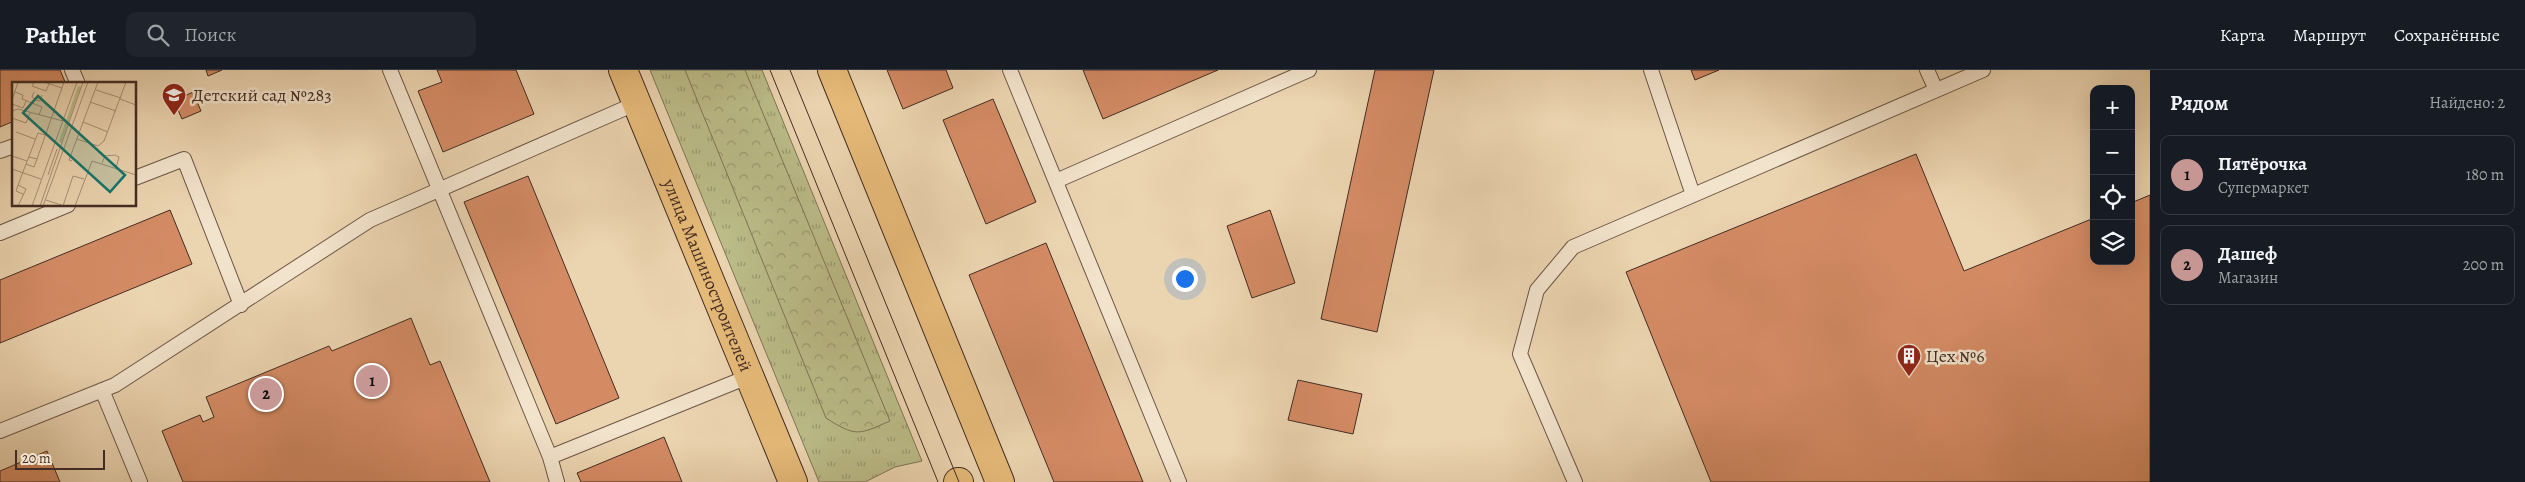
<!DOCTYPE html>
<html lang="ru">
<head>
<meta charset="utf-8">
<style>
	:root { --surface:#171b24; --page:#20242c; --text:#f1f3f6; --muted:#9ea1a6; --line:#363941; --accent:#c59692 }
	body { margin:0; font-family:Alegreya,serif; background:var(--page); color:var(--text) }
	.controls { position:absolute; right:15px; top:15px; display:grid; overflow:hidden; border-radius:10px; box-shadow:0 5px 20px #0002 }
	.controls button { width:45px; height:45px; display:grid; place-items:center; padding:0; border:0; border-bottom:1px solid var(--line); background:var(--surface); color:var(--text); font:25px sans-serif }
	.scale { position:absolute; left:15px; bottom:12px; width:90px; box-sizing:border-box; padding-left:5px; border:2px solid #432c23; border-top:0; font-size:14px; line-height:18px; white-space:nowrap; color:#432c23; -webkit-text-stroke:4px #f2e3cc; paint-order:stroke }
	.you { position:absolute; left:1184px; top:208px; width:18px; height:18px; margin:-12px; border:4px solid #fff; border-radius:50%; background:#1a73e8; box-shadow:0 0 0 8px #1a73e833 }
	.badge { display:grid; place-items:center; width:32px; height:32px; border-radius:50%; background:var(--accent); color:#111; font-size:16px; font-weight:700 }
	.pin { position:absolute; translate:-50% -50%; border:2px solid #fff; box-shadow:0 1px 5px #0006 }
	.list { margin:0; padding:0; list-style:none }
	h2 { display:flex; justify-content:space-between; align-items:center; height:65px; margin:0; padding:0 20px; font-size:21px }
	h2 small { font-size:16px; font-weight:400; color:var(--muted) }
	.list li { display:grid; grid-template-columns:32px 1fr auto; gap:15px; align-items:center; box-sizing:border-box; height:80px; margin:0 10px 10px; padding:0 10px; border:1px solid var(--line); border-radius:10px }
	.list b { display:block; font-size:19px; white-space:nowrap }
	.list p { margin:0; font-size:16px; white-space:nowrap; color:var(--muted) }
	.list em { font-size:16px; font-style:normal; color:var(--muted) }
	.icon { flex:none; width:28px; height:28px; fill:none; stroke:currentColor; stroke-width:2; stroke-linecap:round; stroke-linejoin:round }
	.map { position:relative; flex:none; width:2150px; height:412px; overflow:hidden }
	header { display:flex; align-items:center; gap:30px; box-sizing:border-box; height:70px; padding:0 25px; background:var(--surface); border-bottom:1px solid var(--line) }
	header strong { font-size:24px }
	nav { display:flex; gap:28px; margin-inline-start:auto; font-size:18px }
	.search { width:350px; height:45px; background:var(--page); display:flex; align-items:center; gap:12px; box-sizing:border-box; padding:0 18px; border-radius:10px; color:var(--muted); font-size:19px }
	main { display:flex }
	aside { flex:1; background:var(--surface) }
	.map>svg:first-child { display:block }
</style>
</head>
<body>
<header>
<strong>Pathlet</strong>
<div class="search"><svg class="icon" aria-label="search" viewBox="0 0 24 24"><circle cx="10" cy="10" r="6"/><path d="M15 15l6 6"/></svg>Поиск</div>
<nav><a>Карта</a><a>Маршрут</a><a>Сохранённые</a></nav>
</header>
<main>
<div class="map">
<svg width="2150" height="412" viewBox="0 0 2150 412">
	<defs>
		<pattern id="grass-tufts" width="24" height="20" patternUnits="userSpaceOnUse" patternTransform="scale(1.25)"><rect width="24" height="20" fill="#bbbc88"/><path d="M3 7l-1-3M5 7V3M7 7l1-3M15 17l-1-3M17 17v-4M19 17l1-3" fill="none" stroke="#9a996f"/></pattern>
		<pattern id="forest-crowns" width="20" height="18" patternUnits="userSpaceOnUse" patternTransform="scale(1.25)"><rect width="20" height="18" fill="#bbbc88"/><path d="M2 6a3 3 0 1 1 6 0M12 15a3 3 0 1 1 6 0" fill="none" stroke="#9a996f"/></pattern>
	</defs>
	<rect width="100%" height="100%" fill="#ebd4b0"/>
	<filter id="stains"><feTurbulence type="fractalNoise" baseFrequency=".004" numOctaves="4"/><feColorMatrix values="0 0 0 0 .2 0 0 0 0 .09 0 0 0 0 .02 0 0 0 .5 -.17"/></filter>
	<radialGradient id="worn" r=".72"><stop offset=".6" stop-color="#630" stop-opacity="0"/><stop offset="1" stop-color="#630" stop-opacity=".3"/></radialGradient>
	<!-- grass -->
	<path fill="url(#grass-tufts)" stroke="#7f7456" d="M650 0H762L922 391 895 397 865 412H819Z"/>
	<!-- forest -->
	<path fill="url(#forest-crowns)" stroke="#7f7456" d="M685 0H745L890 351C858 365 856 367 826 348Z"/>
	<!-- building -->
	<path fill="#d48b64" stroke="#432c23" d="M0 0H60L66 14H14V51L0 57Z
		M206 0H222L208 6Z
		M437 0H516L534 44 443 82 418 21 442 12Z
		M887 0H946L953 18 903 39Z
		M1083 0H1218L1103 49Z
		M1375 0H1434L1377 262 1321 249Z
		M1691 0H1719L1695 10Z
		M193 22 201 41 182 49 174 31Z
		M993 29 1036 132 986 154 943 50Z
		M1916 84 1964 201 2094 148V191H2131V133L2150 125V412H1711L1626 202Z
		M528 106 619 328 556 354 464 132Z
		M170 140 192 194 0 273V210Z
		M1270 140 1295 213 1252 228 1227 156Z
		M1046 173 1143 412H1054L969 205Z
		M411 248 430 295 440 291 490 412H183L162 361 200 345 203 352 214 347 206 327 329 276 332 281Z
		M1298 310 1362 324 1353 364 1288 350Z
		M664 367 682 412H581L577 403Z
		M47 381 60 412H0V401Z"/>
	<g fill="none" stroke-linecap="round" stroke-linejoin="round">
		<defs>
			<path id="lane" d="M72 0 78 14
				M390 0 550 387 557 412
				M1010 0 1179 412
				M1651 0 1693 125
				M1927 0 1936 20
				M0 81 14 76
				M135 108 184 89 241 235
				M1056 111 1309 0
				M0 163 68 135
				M102 320 140 412
				M0 361 115 315 370 150 637 33
				M550 387 750 306
				M1575 412 1520 284 1537 220 1573 177 1983 0"/>
			<g id="primary">
				<path id="s1" d="M623 0 793 412"/>
				<path d="M832 0 1000 412"/>
				<path d="M958 412H959"/>
			</g>
		</defs>
		<!-- lane casing -->
		<use href="#lane" stroke="#6d5646" stroke-width="16"/>
		<!-- primary casing -->
		<use href="#primary" stroke="#432c23" stroke-width="30"/>
		<!-- lane -->
		<use href="#lane" stroke="#f2e3cc" stroke-width="14"/>
		<!-- primary -->
		<use href="#primary" stroke="#e6ba78" stroke-width="28"/>
		<!-- tram -->
		<path stroke="#432c23" stroke-width="1" d="M770 0 938 412
			M790 0 959 412"/>
	</g>
	<!-- icons -->
	<defs>
		<symbol id="school-pin" viewBox="-11 -11 22 30"><path d="M0 17L-7.5 6A9.5 9.5 0 1 1 7.5 6Z" fill="#8f2418" stroke="#f2e3cc"/><path d="M0-5L7-2L0 1L-7-2ZM-4 1L0 2.5L4 1V4Q0 6-4 4Z" fill="#fff"/></symbol>
		<symbol id="building-pin" viewBox="-11 -11 22 30"><path d="M0 17L-7.5 6A9.5 9.5 0 1 1 7.5 6Z" fill="#8f2418" stroke="#f2e3cc"/><path d="M-4-6H4V6H1V3H-1V6H-4ZM-2.5-4.3h1.7v1.8h-1.7ZM.8-4.3h1.7v1.8H.8ZM-2.5-1h1.7V.8h-1.7ZM.8-1h1.7V.8H.8Z" fill="#fff"/></symbol>
	</defs>
	<g fill-rule="evenodd">
		<use href="#school-pin" x="160" y="11" width="28" height="38"/>
		<use href="#building-pin" x="1895" y="272" width="28" height="38"/>
	</g>
	<g text-anchor="middle" dominant-baseline="central" stroke-width="5" stroke-linejoin="round" paint-order="stroke">
		<!-- poi labels -->
		<g font-size="18" fill="#432c23" stroke="#f2e3cc" text-anchor="start">
			<text x="192" y="25">Детский сад №283</text>
			<text x="1926" y="286">Цех №6</text>
		</g>
		<!-- street labels -->
		<g font-size="18" fill="#432c23" stroke="#f2e3cc">
			<text stroke="none"><textPath href="#s1" startOffset="222">улица Машиностроителей</textPath></text>
		</g>
	</g>
	<!-- overview -->
	<g transform="translate(12 12)">
		<rect width="124" height="124" fill="#ebd4b0"/>
		<path d="M66 4 69 5 49 61 47 59Z" fill="#bbbc88"/>
		<path fill="none" stroke="#a89178" stroke-width="1" d="M22 0 20 4 34 9 37 2M32 0 50 6M84 8 109 16M3 10 11 13 10 17 30 25 27 33M22 10 20 15 24 18 28 19 30 13M108 17 124 23M0 18 6 0M78 20 104 29M0 22 11 26 14 19M0 29 6 27 51 39M0 36 14 41 18 31M71 40 96 50M4 50 23 57M65 57 86 64 92 59 114 0M0 74 15 79M17 75 25 77 52 0M60 79 57 78 86 0M90 81 93 74 103 73 107 75 104 86M14 82 22 85 25 77M0 87 29 97M36 93 45 67M6 103 14 107 6 124M11 112 4 109 9 95 26 51 33 53M34 118 52 124M20 124 65 0M28 124 71 0M31 124 76 0M51 124 61 94 72 97M63 124 80 79 124 93"/>
		<path fill="#0f766e" fill-opacity="0.15" stroke="#0f766e" stroke-width="2.5" d="M26 14 113 93 98 110 11 31Z"/>
		<rect width="124" height="124" fill="none" stroke="#432c23" stroke-width="2.5"/>
	</g>
	<rect width="100%" height="100%" filter="url(#stains)"/>
	<rect width="100%" height="100%" fill="url(#worn)"/>
</svg>
<div class="controls">
<button>+</button>
<button>−</button>
<button><svg class="icon" aria-label="locate" viewBox="0 0 24 24"><circle cx="12" cy="12" r="6"/><path d="M12 2v4M12 18v4M2 12h4M18 12h4"/></svg></button>
<button><svg class="icon" aria-label="layers" viewBox="0 0 24 24"><path d="M12 4l9 5-9 5-9-5zM3 14l9 5 9-5"/></svg></button>
</div>
<div class="scale">20 m</div>
<div class="you"></div>
<div class="pin badge" style="left:372px;top:311px">1</div>
<div class="pin badge" style="left:266px;top:324px">2</div>
</div>
<aside>
<h2>Рядом<small>Найдено: 2</small></h2>
<ul class="list">
<li><span class="badge">1</span><div><b>Пятёрочка</b><p>Супермаркет</p></div><em>180 m</em></li>
<li><span class="badge">2</span><div><b>Дашеф</b><p>Магазин</p></div><em>200 m</em></li>
</ul>
</aside>
</main>
</body>
</html>
